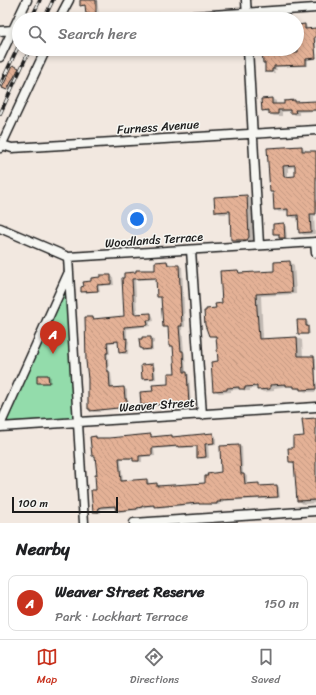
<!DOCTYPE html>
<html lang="en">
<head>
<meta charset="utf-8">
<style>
	:root { --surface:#fff; --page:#f6f6f6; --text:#202124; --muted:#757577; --line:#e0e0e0; --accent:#c8321e }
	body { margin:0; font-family:Sriracha,sans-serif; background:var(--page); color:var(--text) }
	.scale { position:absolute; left:12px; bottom:10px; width:106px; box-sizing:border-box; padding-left:4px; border:2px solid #1c1c1c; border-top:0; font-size:11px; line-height:14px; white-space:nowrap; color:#1c1c1c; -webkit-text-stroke:3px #f6f6f2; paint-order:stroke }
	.you { position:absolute; left:137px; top:219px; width:14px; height:14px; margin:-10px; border:3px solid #fff; border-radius:50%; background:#1a73e8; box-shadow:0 0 0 6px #1a73e833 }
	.badge { display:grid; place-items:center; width:26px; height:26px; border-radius:50%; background:var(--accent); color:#fff; font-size:13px; font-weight:700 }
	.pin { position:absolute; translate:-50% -33px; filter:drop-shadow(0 1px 2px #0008) }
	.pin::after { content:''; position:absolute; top:21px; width:14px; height:12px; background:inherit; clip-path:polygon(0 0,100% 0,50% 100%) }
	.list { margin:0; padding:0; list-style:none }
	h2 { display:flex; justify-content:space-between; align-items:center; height:52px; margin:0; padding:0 16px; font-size:17px }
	h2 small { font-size:13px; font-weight:400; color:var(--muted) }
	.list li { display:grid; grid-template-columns:26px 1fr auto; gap:12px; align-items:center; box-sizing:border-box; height:56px; margin:0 8px 8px; padding:0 8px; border:1px solid var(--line); border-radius:8px }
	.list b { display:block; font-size:15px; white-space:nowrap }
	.list p { margin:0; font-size:13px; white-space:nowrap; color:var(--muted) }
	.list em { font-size:13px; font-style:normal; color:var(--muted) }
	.icon { flex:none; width:22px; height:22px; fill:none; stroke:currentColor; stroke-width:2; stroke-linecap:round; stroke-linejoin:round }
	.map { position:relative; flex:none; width:316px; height:523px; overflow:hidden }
	.search { position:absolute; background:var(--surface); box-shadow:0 2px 6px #0003; left:12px; right:12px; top:12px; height:44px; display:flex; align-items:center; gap:10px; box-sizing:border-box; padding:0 14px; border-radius:22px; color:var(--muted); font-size:15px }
	.sheet { height:116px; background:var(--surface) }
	nav { display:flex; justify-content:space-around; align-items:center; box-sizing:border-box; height:56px; border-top:1px solid var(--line); background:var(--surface); font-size:11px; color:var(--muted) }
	nav a { display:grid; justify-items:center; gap:2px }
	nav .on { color:var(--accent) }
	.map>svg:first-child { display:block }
</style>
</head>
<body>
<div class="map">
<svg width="316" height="523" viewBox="0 0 316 523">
	<defs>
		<pattern id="building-back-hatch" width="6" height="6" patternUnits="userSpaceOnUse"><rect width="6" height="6" fill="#e4b196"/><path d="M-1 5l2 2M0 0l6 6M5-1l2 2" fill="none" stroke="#c39881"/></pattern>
	</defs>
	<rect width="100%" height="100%" fill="#f2e8e0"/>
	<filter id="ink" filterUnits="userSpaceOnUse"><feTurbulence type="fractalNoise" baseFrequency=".025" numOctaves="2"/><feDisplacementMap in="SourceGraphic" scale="8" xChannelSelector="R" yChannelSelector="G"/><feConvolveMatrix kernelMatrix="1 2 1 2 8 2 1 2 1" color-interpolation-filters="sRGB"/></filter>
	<g filter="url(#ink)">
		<!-- green -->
		<path fill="#93dcab" stroke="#587c64" d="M66 289 74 418 4 422Z"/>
		<!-- shadow -->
		<path fill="#0003" fill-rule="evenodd" d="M81 0H94L96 14 89 15 86 13V6L81 5Z
			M96 0H97L99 14H98Z
			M305 25 307 27V30L316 29V59L308 60V66L276 67 277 70H274L275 73H269L266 72V64L264 63 263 49H275L276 57 290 56 299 53 300 37H297V26Z
			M13 66 21 70 10 91 4 87Z
			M272 99 276 101V105H285L295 101 298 103 316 102V111L299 112V115H295L291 111 282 112V116H274L270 114V112H267L263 110Z
			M302 147 306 150V152H316V216H314L315 234 304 235 300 232 299 218H294L289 215V211L279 212 275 209 274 193 271 192 268 149ZM296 167V177L288 178V168Z
			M247 196 252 199 254 240 252 242H237L232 240 231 214H221L216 212Z
			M284 224 286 226 287 239H283L280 237V235L274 234Z
			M167 262 170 264V266H179L182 267 185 327H182L184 352 185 353 186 373 189 374 191 405 145 406 142 405 154 392 169 385 176 374 174 347 170 345 169 328 164 327 162 298 158 296 157 279 135 280 137 315 151 314 153 316 154 321 150 322V326L127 329V340L129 341 128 354H123L120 352 119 342 109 343 110 354H108L109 372 111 373 113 389 124 388 127 390V400L129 402 130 408 100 410V412H94L89 409 86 318H93L96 319 125 317 123 279 156 271Z
			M290 262 294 265 296 294 261 296 263 340 297 338 302 340 303 357H314L316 358V392H306L289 386 274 388V391L263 392 258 388 250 389V391H245L242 389 231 390V392L219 393 214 390 219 362 217 338 210 335 217 309 223 304 238 271 243 274 275 272Z
			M110 276 113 277 114 285 99 286 100 291 85 293 82 291 92 282Z
			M305 321 308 322 310 334 301 335 299 334Z
			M143 338H151L154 339V343L152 344 153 350 146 351 143 349Z
			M152 365 155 367 156 379 146 380 143 378Z
			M38 376H48L51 377V383L40 384 38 382Z
			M316 419V503L303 504 298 500 296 465 290 462 294 449 305 437Z
			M213 434 216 436V444L208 445 209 458 201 459 198 457V447L182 448 179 447 154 449 155 456 142 457V462H137L134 461V459H121L123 482 147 480 149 482V484H157L160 486 206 484 222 473 221 447 239 446 242 447 243 474 247 476V485L259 484 262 487 277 486 279 487 280 498 223 501V503H219L220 505 201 504 158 508 155 506 144 507 145 508 139 509V510L119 512 116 510V508L101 509V513H96L94 512 97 491 96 457 93 456 96 437 99 439 150 435 153 438 171 436 174 438Z"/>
		<!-- building -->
		<path fill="url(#building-back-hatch)" stroke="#1c1c1c" fill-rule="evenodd" d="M80 0H96V13L86 14 85 5 80 6Z
			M305 24V29L316 28V37H314L316 58 306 59V65L274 66V69H272V72H265V63H263L262 49H273L274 56 289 55V53H298V25Z
			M13 65 19 68 7 90 2 88Z
			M272 98V104H284V101L295 100V102L316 101V110H295L296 113H290V110H278V114H269V110L262 111 261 99Z
			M302 146V151H316V214H310L311 232 299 233 298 215 288 216V209L274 210 273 192H270L267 148ZM295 165V176L284 177 283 166Z
			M247 195 249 237 247 240H231L230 211 215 212 214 197Z
			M284 223 285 238H279V234H273V224Z
			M167 261 168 265H179L182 326H179L181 351H183L184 372H187L189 404 141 405 140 392 153 391 152 385 168 384V373H175L173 346H169L168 327H163L161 297H157L156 278 132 279 134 314 151 313V320H147L148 325 124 327 125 339 127 338 126 352 119 353 118 341 107 342 108 353H106L107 371H109L110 388 124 387 125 399H127V407L90 411V409H88V379L86 361 85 317H93V319L124 316 122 278H124V273L136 272V270H155V262Z
			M290 261 292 292 256 294 259 339 297 337 298 356H314L316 389 300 390V388H294V386H286V384L270 385V389L257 390V386L245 387V389H239V387L227 388V390L213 391 211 362 218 361 216 336H209L205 325 204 311H206V309L216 308 215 304 222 303 220 271 238 270 239 273 274 271V262Z
			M100 275H111V284L97 285 98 291 81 292V287L84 286 83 282 91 281V278L100 277Z
			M297 320H306V326H308V334H298Z
			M142 337H151V349L142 350V348H140L139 339H142Z
			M153 364 154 378 142 379 141 365Z
			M37 375H48L49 383H37Z
			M316 418V500L297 501 294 462H289L288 448H293V437L304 436 302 419Z
			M213 433 214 443 205 444 206 457 197 458V446L178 447V446L152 448V455L139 456V461H133V458H119L121 481 147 479V484L157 483V486L205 483V476H208L207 474 221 472 220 446 239 445 241 474H244L245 484 259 483V486L277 485 278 497 220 500 221 502H217V504H199V503L154 507V505L142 506V507L137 508V509L116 511 115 506 101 507 98 508 99 512H93L91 490H96L95 475H97L95 456H92L90 437 96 436V438H109L151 434V437L172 435V437Z"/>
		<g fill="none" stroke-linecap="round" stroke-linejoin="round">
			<defs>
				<path id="street" d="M246 0 247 19
					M59 19 69 0
					M150 19 316 8
					M0 31 13 30
					M248 49 259 245
					M0 57 27 0
					M2 145 12 148 316 130
					M0 148 46 49
					M0 228 68 257 316 242
					M315 242 316 253
					M191 250 202 415
					M68 257 84 523
					M0 425 68 274
					M0 427 316 407
					M134 523 316 511"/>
			</defs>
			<!-- street casing -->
			<use href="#street" stroke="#1c1c1c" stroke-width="11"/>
			<!-- street -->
			<use href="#street" stroke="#f6f6f2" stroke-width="8"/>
			<defs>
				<path id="rail" d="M31 19 40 0
					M44 19 53 0
					M0 85 19 45
					M0 114 30 49"/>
			</defs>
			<!-- rail casing -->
			<use href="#rail" stroke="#1c1c1c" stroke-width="3.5"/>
			<!-- rail -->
			<use href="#rail" stroke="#f6f6f2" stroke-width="2" stroke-dasharray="6" stroke-linecap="butt"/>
		</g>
	</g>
	<g text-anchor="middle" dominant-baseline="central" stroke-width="3" stroke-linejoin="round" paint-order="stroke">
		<!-- street labels -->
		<g font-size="12" fill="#1c1c1c" stroke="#f6f6f2">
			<text transform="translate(158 127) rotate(-4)">Furness Avenue</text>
			<text transform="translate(154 240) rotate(-4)">Woodlands Terrace</text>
			<text transform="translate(157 405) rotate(-4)">Weaver Street</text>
		</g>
	</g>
</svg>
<div class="scale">100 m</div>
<div class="you"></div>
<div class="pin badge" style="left:53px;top:354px">A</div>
<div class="search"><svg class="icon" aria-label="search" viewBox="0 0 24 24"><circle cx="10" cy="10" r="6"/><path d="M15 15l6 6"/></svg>Search here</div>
</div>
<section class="sheet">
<h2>Nearby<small></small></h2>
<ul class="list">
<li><span class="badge">A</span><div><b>Weaver Street Reserve</b><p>Park · Lockhart Terrace</p></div><em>150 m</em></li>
</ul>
</section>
<nav>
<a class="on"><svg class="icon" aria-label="map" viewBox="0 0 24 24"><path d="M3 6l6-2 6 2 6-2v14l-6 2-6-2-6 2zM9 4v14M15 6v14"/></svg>Map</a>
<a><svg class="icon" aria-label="directions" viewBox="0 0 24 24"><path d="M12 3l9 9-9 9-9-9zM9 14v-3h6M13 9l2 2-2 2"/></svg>Directions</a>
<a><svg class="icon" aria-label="saved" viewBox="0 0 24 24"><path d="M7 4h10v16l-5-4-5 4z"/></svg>Saved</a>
</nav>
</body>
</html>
